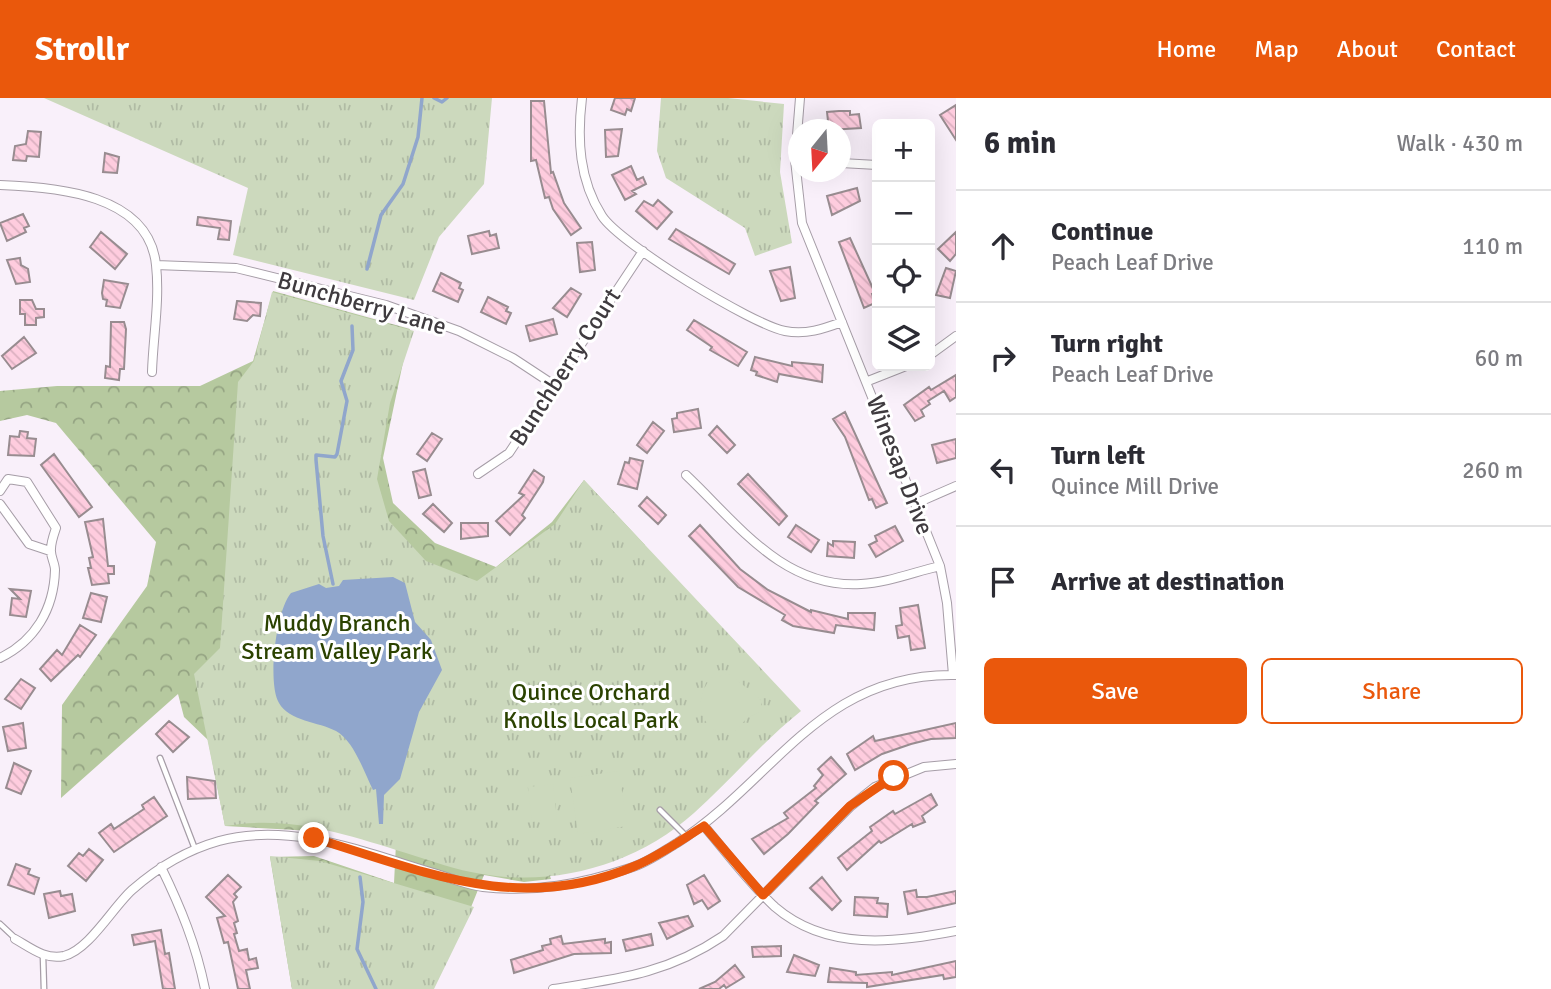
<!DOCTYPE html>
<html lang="en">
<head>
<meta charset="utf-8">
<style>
	:root { --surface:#fff; --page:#f7f7f7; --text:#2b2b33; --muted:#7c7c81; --line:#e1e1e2; --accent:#ea580c }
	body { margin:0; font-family:Signika,sans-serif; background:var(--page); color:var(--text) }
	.controls { position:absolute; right:21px; top:21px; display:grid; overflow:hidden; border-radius:10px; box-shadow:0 7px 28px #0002 }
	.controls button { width:63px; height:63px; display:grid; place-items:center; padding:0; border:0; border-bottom:2px solid var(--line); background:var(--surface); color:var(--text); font:35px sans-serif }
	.compass { position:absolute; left:788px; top:21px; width:63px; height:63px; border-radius:50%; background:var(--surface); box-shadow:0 7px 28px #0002; rotate:198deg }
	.stop { position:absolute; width:21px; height:21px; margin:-16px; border:5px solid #ea580c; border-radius:50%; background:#fff }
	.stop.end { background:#ea580c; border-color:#fff; box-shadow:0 2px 7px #0008 }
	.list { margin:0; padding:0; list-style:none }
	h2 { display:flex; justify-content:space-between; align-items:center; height:91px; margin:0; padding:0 28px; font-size:30px }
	h2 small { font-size:23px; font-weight:400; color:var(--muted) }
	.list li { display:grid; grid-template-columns:46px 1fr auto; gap:21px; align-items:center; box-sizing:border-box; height:112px; padding:0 28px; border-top:2px solid var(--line) }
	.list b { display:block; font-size:26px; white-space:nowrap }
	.list p { margin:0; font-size:23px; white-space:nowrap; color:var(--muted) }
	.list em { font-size:23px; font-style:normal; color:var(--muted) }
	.actions { display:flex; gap:14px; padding:21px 28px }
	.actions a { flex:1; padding:16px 0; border:2px solid var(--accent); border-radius:10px; text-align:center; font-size:24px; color:var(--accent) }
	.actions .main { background:var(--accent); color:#fff }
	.icon { flex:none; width:38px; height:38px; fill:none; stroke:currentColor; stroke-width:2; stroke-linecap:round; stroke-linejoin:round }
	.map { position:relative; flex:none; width:956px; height:891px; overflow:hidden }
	header { display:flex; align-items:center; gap:42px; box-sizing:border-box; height:98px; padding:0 35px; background:var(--accent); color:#fff }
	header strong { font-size:33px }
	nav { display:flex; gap:38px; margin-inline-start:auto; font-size:24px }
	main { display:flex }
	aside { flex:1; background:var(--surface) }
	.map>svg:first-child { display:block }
</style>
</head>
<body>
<header>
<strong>Strollr</strong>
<nav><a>Home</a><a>Map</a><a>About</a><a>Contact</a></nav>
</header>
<main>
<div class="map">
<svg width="956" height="891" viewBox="0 0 956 891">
	<defs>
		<pattern id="forest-crowns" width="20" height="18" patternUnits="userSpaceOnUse" patternTransform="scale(1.75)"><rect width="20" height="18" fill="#b6c99f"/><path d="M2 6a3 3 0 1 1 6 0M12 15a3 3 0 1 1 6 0" fill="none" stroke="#95a483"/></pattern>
		<pattern id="park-tufts" width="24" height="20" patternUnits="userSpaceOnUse" patternTransform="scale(1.75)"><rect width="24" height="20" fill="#ccd9bd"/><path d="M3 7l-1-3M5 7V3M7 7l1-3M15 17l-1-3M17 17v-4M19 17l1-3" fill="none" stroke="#b0bba4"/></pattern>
		<pattern id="building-back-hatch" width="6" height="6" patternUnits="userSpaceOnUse" patternTransform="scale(1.75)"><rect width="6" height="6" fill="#feccde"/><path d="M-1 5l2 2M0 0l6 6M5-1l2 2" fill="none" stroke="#dbb0c0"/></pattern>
	</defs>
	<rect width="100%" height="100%" fill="#f9f0fa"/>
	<!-- forest -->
	<path fill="url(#forest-crowns)" d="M273 193 410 231 383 360 393 405 435 445 496 469 552 424 584 382 645 447 537 739 551 781 524 784 484 777 459 839 292 891 270 759 314 758 394 785 398 706 329 660 313 733 225 728 208 642 184 619 178 596 61 700 62 607 147 488 156 444 56 325 27 317 0 323V293L57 288H200L253 263Z"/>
	<!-- park -->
	<path fill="url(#park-tufts)" d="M44 0H492L484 86 439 139 414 202 233 157 248 90Z
		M661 0H728L784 6 780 74 792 145 755 158 745 130 666 80 657 53Z
		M272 194 414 233 390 305 377 381 389 423 426 463 477 483 555 426 584 382 801 613C762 644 731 682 694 715 637 766 557 789 482 776 456 772 431 763 406 755 345 736 290 717 225 728L194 576 220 550 238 284 254 263Z
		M270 758 320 763 474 809 434 891H292Z"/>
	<!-- pitch -->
	<path fill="#ccd9bd" d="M730 576 762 603 760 614 747 620 733 636C701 636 691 604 711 580Z
		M619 673 627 728 578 736 570 680Z
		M553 686 557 721 532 724 528 689Z"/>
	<!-- water -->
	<path fill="#90a6cc" d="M393 479 405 485 415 524 431 542 442 572 419 614 400 681 384 697 383 726H379L376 691 373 692C364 674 354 643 336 633 319 624 289 623 279 605 267 585 276 512 291 495L319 486 326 490 339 488 343 482Z"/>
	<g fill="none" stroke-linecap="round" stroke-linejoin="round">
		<!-- stream -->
		<path stroke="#90a6cc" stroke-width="3.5" d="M434 0 442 4 447 0
			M367 171 381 117 403 86 418 39 422 0
			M333 486 323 438 316 362V357L335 359 337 356 347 303 341 283 353 252 352 228
			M360 779 363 804 357 851 376 891"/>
	</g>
	<!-- building -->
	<path fill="url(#building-back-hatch)" stroke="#988c90" stroke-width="2" d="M615 0H635L631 13 627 11 625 17 611 12Z
		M531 3H544L551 75 553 74 564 105 581 130 571 137 553 111 549 99 545 100 536 62 531 63Z
		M956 7V42L940 17Z
		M839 13H850V17L859 16 861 30 829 32 827 14Z
		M622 31 618 58 606 59 605 32Z
		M28 33 41 34 39 59 27 58 26 63 13 62 15 48 26 46Z
		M105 55 119 59 117 75 103 74Z
		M631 68 637 82 643 79 646 86 632 93 636 96 625 102 612 77Z
		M857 90 860 103 832 117 827 98Z
		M658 102 672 114 657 131 636 113 644 103 653 108Z
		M23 116 29 128 24 130 26 134 7 143 0 125Z
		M198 119 231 123 229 142 218 141 220 130 197 127Z
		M676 131 735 166 729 176 669 141Z
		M489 133 490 138 496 136 499 150 472 156 468 138Z
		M101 134 127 156 115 171 90 149Z
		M956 134V156L950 163 938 151Z
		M850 140 875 195 872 196 875 205 864 210 839 144Z
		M592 144 595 172 580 174 577 145Z
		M20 160 21 167 28 171 30 184 16 186 7 162Z
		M790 169 795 200 781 203 770 173Z
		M946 170 956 173 950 200 936 197Z
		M441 175 461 185 459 190 463 192 458 204 433 193Z
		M104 182 128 186 120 210 106 208 107 202 103 201 102 195Z
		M571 190 581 196 567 219 553 210Z
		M488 199 508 209 506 213 511 215 506 226 481 214Z
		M20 202H32L36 211H44V219L36 220V227H25V216H20Z
		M237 203 261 205 260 218 253 217 247 223 234 221Z
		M553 221 557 236 530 243 526 228Z
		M694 222 747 254 738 268 710 252 712 249 687 232Z
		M111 224H124L126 231 124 271H120L119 282 105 280 106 268 110 269Z
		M24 239 36 255 12 271 2 258Z
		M755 259 792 268V264L823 267 822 284 779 276 777 284 756 277 757 274 751 272Z
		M956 277V299L950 303 944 293 928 303 930 306 921 312 924 318 915 323 904 307 929 289 931 292Z
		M698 311 701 330 674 334 672 321 677 320V315Z
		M845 314 887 405 876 410 872 401 869 402 845 339 833 321Z
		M653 324 664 333 647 355 637 347Z
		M717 328 735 347 727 355 709 337Z
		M20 333 28 334 27 340 36 341 34 358 8 357 10 338 19 339Z
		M432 335 442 341 427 363 417 356Z
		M956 341V360L937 365 932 347Z
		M54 356 92 409 79 419 41 367Z
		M630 360 643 363 637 391 618 386 625 364 629 365Z
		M425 371 431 397 419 400 413 374Z
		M534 372 544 379 543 384 525 412 522 417 525 420 510 437 496 423 524 397 519 395Z
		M748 376 787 418 779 427 738 386Z
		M647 399 666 417 658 426 639 408Z
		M433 406 452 425 444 434 423 416Z
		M103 421 108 468H114V476H108L109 485 92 487 88 470H91L89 460 93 459 85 424Z
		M461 425H488V438L461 441Z
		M700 427 740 471 768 492 811 514V512L848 521V515H875L874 532 836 527 834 535 793 528 782 522 785 517 738 489 689 438Z
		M796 427 819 442 811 454 788 439Z
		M895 428 903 443 876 459 869 447 877 443 875 438Z
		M833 443 855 444 854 460 827 458 828 445 833 448Z
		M10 491 31 493 26 519 10 517 12 500 20 501Z
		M91 495 107 499 101 524 83 520Z
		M918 507 925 550 911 552 909 538 898 540 896 528 902 527 900 510Z
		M80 527 96 537 80 559 78 557 51 583 40 571 57 552 62 557Z
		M21 581 35 590 21 611 5 601Z
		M169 623 189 639 173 654 156 636Z
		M23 625 26 650 8 653 3 629Z
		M956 625V640L931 641 911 646 882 656 855 672 847 656 873 638 875 643Z
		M831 659 846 676 815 703 818 705 788 736 764 756 752 741 788 720 784 715 816 690 814 688 823 677 818 671Z
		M14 665 31 673 21 696 6 690Z
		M187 679 215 683 216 700 188 701Z
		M931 696 937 707 922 718 925 724 913 729 912 726 881 745 879 743 847 772 838 760 872 733 870 729 893 713 895 716Z
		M154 699 167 718 114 754 99 735 111 726 114 731 144 711 142 707Z
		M89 751 103 762 86 783 68 768 79 755 83 758Z
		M16 766 30 771 28 776 39 780 34 796 8 787Z
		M228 777 241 789 234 796 237 799 233 804 238 823 234 825 237 835 234 836 239 853 247 851 249 862 256 860 258 870 246 872 250 891H238L228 844 224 845 217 820 225 818 206 799Z
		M704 777 720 803 708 811 702 802 694 806 687 787Z
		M822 779 841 803 832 812 810 790Z
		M916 792 917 799H927L956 793V805L908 816 904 794Z
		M60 793 61 798 72 796 75 813 49 820 44 796Z
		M855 799 878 800 877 805 888 806 887 819 854 817Z
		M688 818 693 828 667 841 659 825Z
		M161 832 165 856 169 855 175 891H163L155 843 134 847 132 837Z
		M651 836 653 847 626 853 623 842Z
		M561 838 563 846 605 841V845L611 844V855L574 856 514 875 511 862 543 852 542 848 551 846 550 841Z
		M781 848V858L753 859 752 849Z
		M794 857 819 867 815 878 787 874Z
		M956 863V879L944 881 943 877 867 889V885L828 884 830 870 856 874V877L892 874V877Z
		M735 867 744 879 736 884 726 890 724 887 719 891H699L715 884Z"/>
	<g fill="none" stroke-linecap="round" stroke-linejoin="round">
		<defs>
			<path id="lane" d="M160 660 195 751
				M660 712 686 738
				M0 826 15 840
				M43 858 44 891"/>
			<path id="street" d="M582 0C577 41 579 82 602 118 620 146 753 227 785 233 806 237 823 231 842 224
				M800 0 795 62 802 125 940 468 947 505 953 577
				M841 65 877 67
				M0 87C56 89 149 96 156 167 160 202 153 240 152 274
				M156 167 236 170 386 207 459 233 513 260 554 287
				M930 257 956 238
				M868 283 906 268
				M478 376 509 355 643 153
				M686 377C737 425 783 491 861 486 887 485 914 474 940 468
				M0 393 8 381 27 384 56 430C54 436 51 444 51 451 50 458 55 465 55 472 54 511 35 543 0 560
				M917 405 956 388
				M0 406 29 446 50 453
				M704 728C727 755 749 785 775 809 826 853 895 845 956 833
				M161 769C181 810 196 847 205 891
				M15 841C31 850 45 862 64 858 89 852 113 809 132 792 157 770 187 752 219 743 293 723 368 756 437 776 452 781 468 787 483 789 534 795 581 786 630 770 647 765 662 754 677 745 774 683 821 574 956 577
				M553 891C617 881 667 876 723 838L851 708 875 689 924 669 956 666"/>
		</defs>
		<!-- lane casing -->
		<use href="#lane" stroke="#a69da7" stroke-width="7"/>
		<!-- street casing -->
		<use href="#street" stroke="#a69da7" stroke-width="10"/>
		<!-- lane -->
		<use href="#lane" stroke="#fff" stroke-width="4.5"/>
		<!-- street -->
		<use href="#street" stroke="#fff" stroke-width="8"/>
	</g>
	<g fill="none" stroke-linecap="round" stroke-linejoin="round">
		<!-- route -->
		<path stroke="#ea580c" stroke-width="9" d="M314 740C425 774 520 817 635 768 659 758 681 742 704 728L763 797 850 708 894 678"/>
	</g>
	<g text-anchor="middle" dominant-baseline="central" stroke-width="6" stroke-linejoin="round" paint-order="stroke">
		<!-- street labels -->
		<g font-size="24" fill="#3f3b3f" stroke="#fff">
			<text transform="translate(362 205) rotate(16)">Bunchberry Lane</text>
			<text transform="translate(565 269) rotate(-57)">Bunchberry Court</text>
			<text transform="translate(900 367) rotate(69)">Winesap Drive</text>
		</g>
		<!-- park labels -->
		<g font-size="24" fill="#2b4200" stroke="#fff">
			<text x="337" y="525">Muddy Branch<tspan x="337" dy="28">Stream Valley Park</tspan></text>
			<text x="591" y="594">Quince Orchard<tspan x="591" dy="28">Knolls Local Park</tspan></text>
		</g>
	</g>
</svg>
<div class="controls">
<button>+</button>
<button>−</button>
<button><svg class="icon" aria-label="locate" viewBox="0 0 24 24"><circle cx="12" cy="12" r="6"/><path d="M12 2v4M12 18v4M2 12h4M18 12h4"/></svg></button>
<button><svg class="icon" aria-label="layers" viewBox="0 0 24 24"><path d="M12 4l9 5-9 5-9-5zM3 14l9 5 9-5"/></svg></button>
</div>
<svg class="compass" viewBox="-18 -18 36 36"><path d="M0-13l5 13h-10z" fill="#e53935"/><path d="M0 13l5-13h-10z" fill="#7c7c81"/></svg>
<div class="stop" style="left:894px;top:678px"></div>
<div class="stop end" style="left:314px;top:740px"></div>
</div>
<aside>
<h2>6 min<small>Walk · 430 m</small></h2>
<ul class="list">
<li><svg class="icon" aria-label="ahead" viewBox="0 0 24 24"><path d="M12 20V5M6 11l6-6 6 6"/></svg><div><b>Continue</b><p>Peach Leaf Drive</p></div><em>110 m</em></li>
<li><svg class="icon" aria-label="right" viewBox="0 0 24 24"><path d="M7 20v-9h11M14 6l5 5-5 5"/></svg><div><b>Turn right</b><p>Peach Leaf Drive</p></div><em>60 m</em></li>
<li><svg class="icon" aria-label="left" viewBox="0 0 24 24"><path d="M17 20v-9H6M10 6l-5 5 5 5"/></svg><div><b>Turn left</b><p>Quince Mill Drive</p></div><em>260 m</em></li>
<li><svg class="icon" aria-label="arrive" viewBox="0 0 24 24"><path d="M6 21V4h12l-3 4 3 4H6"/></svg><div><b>Arrive at destination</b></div></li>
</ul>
<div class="actions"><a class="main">Save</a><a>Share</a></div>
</aside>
</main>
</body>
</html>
